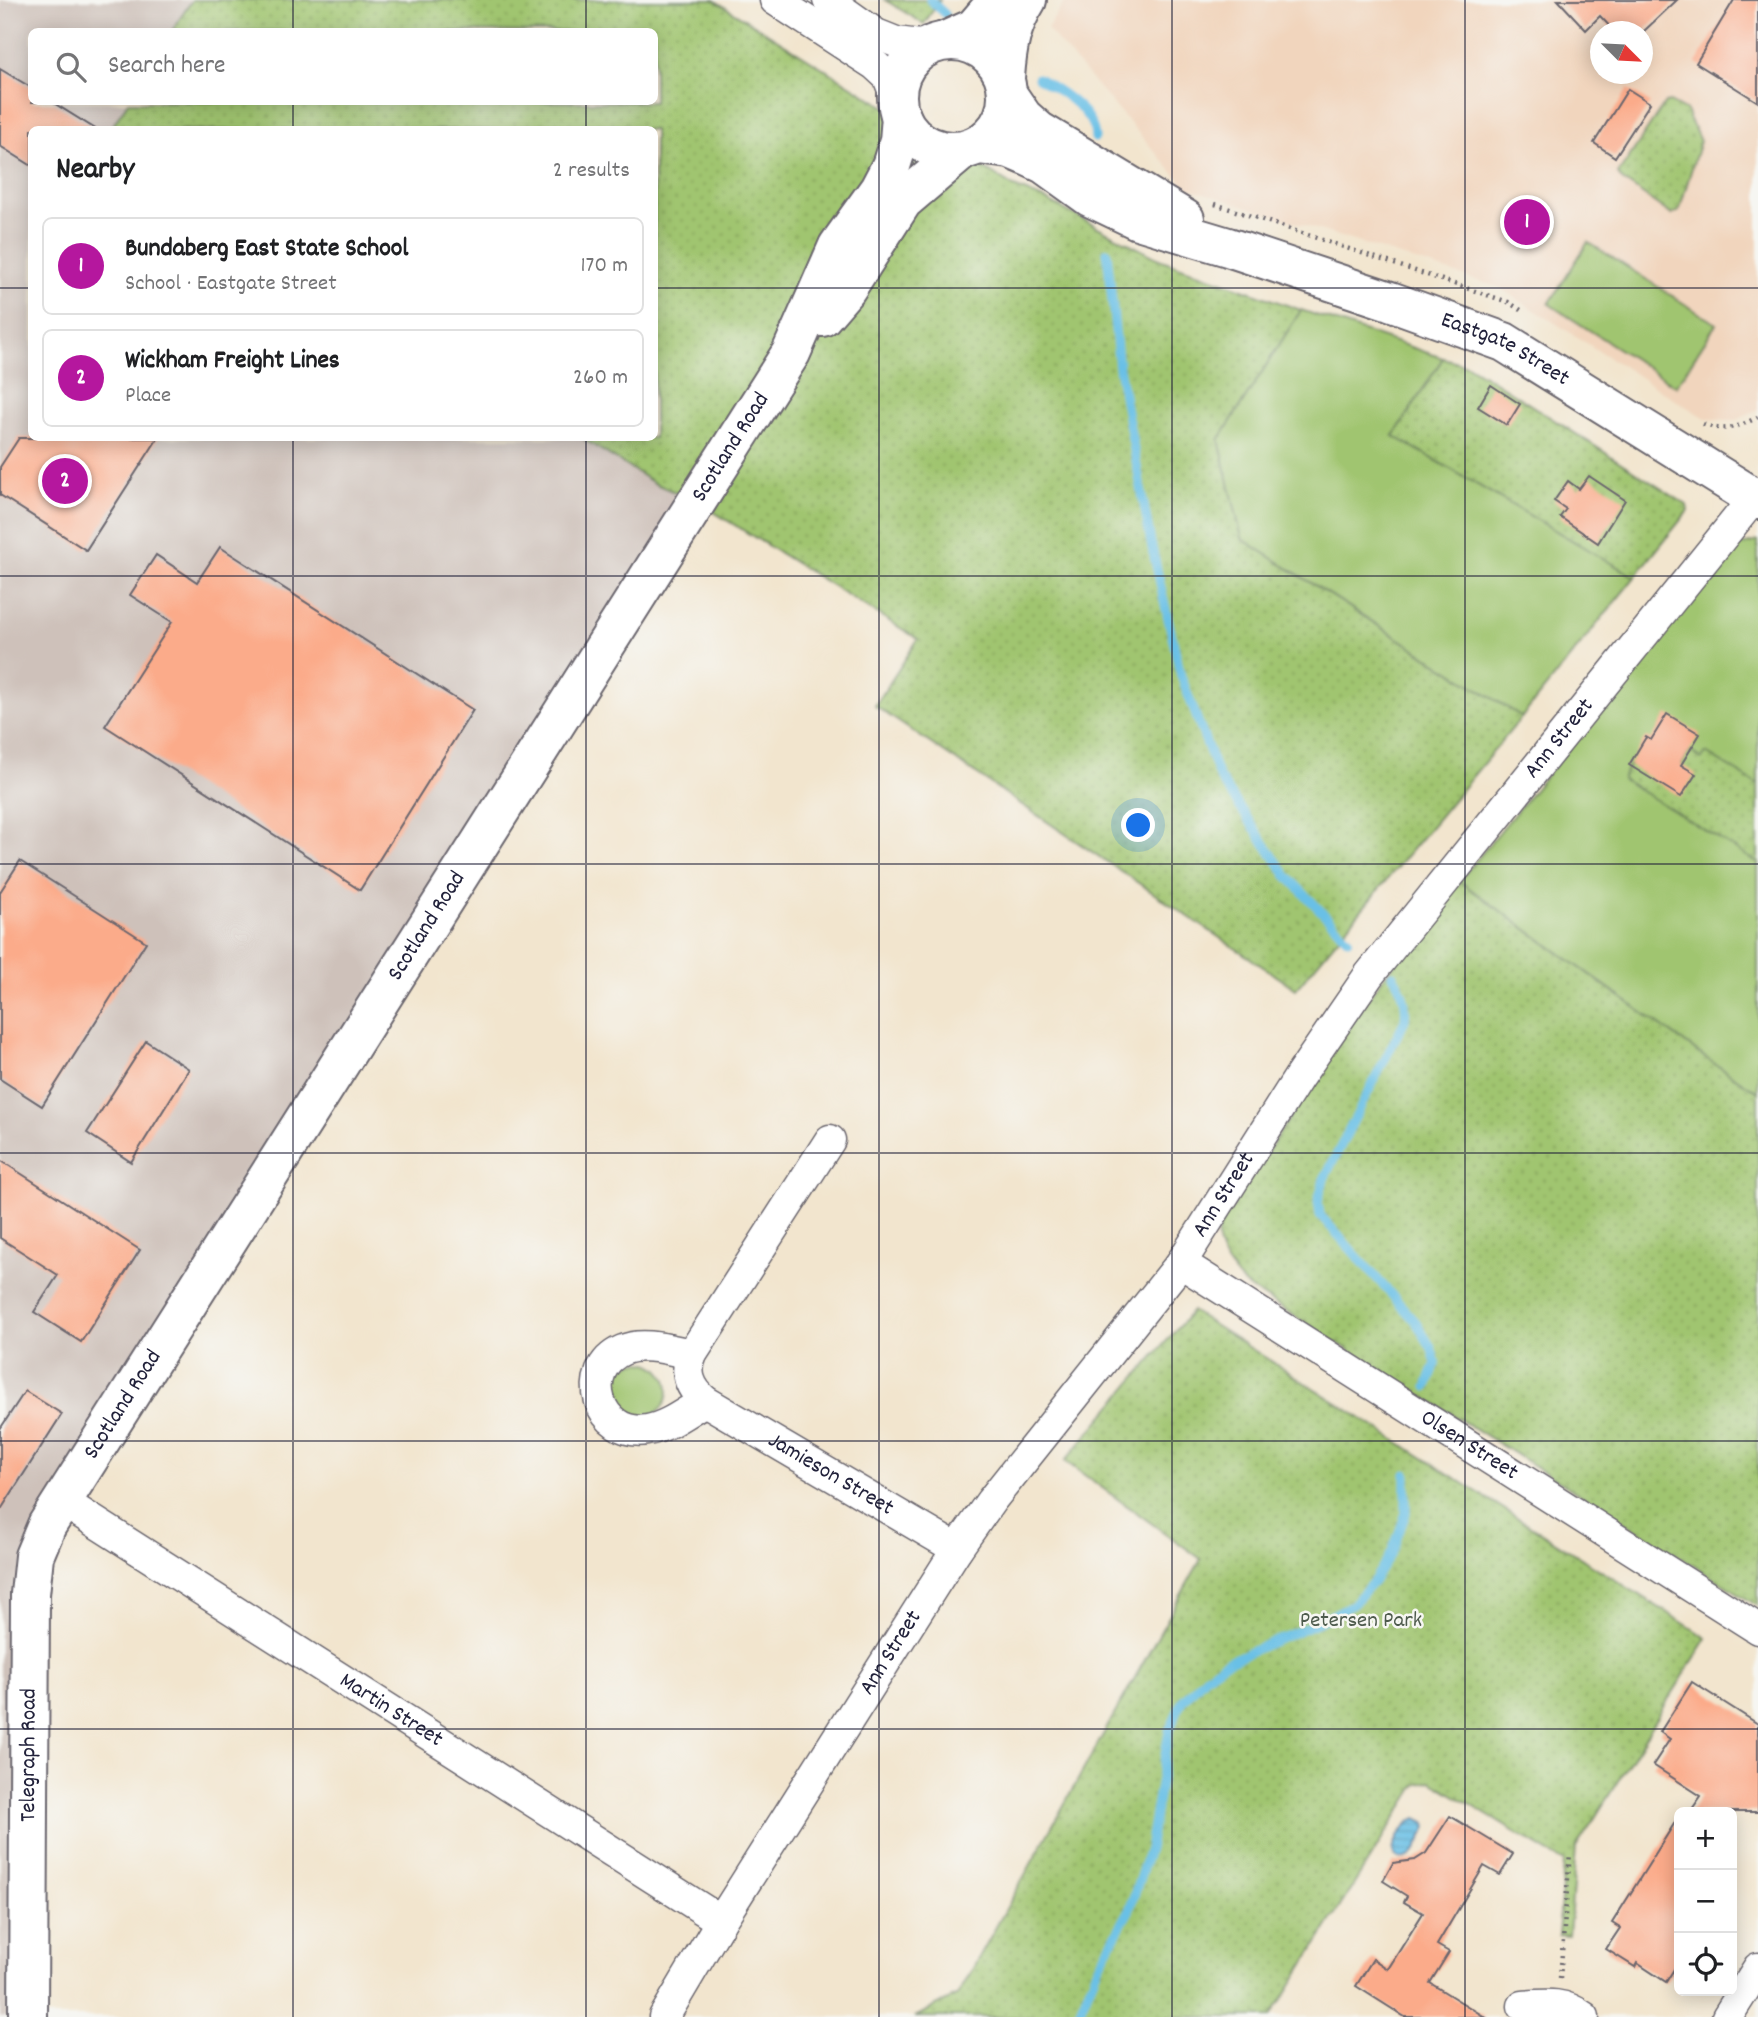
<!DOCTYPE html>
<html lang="en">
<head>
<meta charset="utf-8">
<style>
	:root { --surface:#fff; --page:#f2f2f2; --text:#202124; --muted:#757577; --line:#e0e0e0; --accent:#b5179e }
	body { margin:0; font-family:Dekko,sans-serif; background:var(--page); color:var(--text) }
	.controls { position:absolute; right:21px; bottom:21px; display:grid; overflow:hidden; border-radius:10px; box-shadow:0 4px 18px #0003 }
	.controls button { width:63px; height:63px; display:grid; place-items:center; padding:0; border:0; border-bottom:2px solid var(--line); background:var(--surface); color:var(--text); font:35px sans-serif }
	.compass { position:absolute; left:1590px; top:21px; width:63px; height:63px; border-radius:50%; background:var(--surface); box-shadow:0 4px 18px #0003; rotate:114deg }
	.you { position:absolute; left:1139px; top:826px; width:24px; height:24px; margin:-18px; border:5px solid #fff; border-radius:50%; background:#1a73e8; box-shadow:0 0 0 10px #1a73e833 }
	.badge { display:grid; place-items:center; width:46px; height:46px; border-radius:50%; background:var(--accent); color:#fff; font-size:23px; font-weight:700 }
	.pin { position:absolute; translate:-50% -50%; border:4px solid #fff; box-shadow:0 2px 7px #0006 }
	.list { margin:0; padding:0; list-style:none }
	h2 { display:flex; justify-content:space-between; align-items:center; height:91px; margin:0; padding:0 28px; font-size:30px }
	h2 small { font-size:23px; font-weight:400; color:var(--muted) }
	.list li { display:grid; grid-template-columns:46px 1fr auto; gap:21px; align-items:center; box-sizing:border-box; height:98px; margin:0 14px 14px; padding:0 14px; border:2px solid var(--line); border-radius:10px }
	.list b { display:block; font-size:26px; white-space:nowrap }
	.list p { margin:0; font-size:23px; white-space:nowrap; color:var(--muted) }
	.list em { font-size:23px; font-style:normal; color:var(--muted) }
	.icon { flex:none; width:38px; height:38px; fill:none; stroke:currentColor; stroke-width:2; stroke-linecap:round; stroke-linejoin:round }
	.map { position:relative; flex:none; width:1758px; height:2017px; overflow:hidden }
	.search { position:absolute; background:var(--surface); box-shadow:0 4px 18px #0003; left:28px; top:28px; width:630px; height:77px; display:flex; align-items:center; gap:18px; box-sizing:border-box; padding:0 24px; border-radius:10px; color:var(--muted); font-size:26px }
	.panel { position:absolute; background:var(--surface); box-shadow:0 4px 18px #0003; left:28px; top:126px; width:630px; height:315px; border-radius:10px }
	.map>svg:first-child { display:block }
</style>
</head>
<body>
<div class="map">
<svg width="1758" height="2017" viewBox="0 0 1758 2017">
	<defs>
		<pattern id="park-dots" width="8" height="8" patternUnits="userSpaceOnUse" patternTransform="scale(1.75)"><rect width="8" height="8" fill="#a0c56f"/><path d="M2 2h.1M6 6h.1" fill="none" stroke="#8aa961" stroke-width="1.8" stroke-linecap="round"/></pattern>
		<pattern id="water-rules" width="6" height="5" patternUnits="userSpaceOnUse" patternTransform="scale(1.75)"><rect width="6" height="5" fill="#69c0e6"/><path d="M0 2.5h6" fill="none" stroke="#569cbc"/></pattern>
	</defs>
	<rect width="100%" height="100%" fill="#f6f6f2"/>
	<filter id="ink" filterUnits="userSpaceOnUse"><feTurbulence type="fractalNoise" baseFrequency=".0143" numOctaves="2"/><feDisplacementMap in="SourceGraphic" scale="14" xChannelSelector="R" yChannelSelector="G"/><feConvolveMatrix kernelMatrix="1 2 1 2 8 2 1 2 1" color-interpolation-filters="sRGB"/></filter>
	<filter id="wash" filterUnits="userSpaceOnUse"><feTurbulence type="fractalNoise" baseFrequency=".00686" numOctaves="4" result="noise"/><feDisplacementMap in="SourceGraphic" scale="28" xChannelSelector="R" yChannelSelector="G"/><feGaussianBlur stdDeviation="1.57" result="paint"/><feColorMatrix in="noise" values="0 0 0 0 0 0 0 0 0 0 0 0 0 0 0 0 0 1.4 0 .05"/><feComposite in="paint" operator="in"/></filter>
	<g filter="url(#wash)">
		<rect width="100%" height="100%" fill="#f2e5ce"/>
		<!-- built -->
		<path fill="#f1d5bd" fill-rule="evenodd" d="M1066 0H1758V409L1737 420 1706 419 1500 288 1186 187 1047 29ZM1600 32H1642V74H1600Z"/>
		<!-- industrial -->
		<path fill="#cec1ba" d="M0 0H192L172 31 32 32V102H128L110 129 32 130V438H582L656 484 696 501 46 1522 26 2017H0Z"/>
		<!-- grass -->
		<path fill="#a0c56f" stroke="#617455" stroke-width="2" d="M1588 242 1716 324 1676 386 1549 304Z
			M1301 310 1443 358 1394 436 1635 577 1522 717 1242 539 1219 440Z
			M1758 541V1092L1707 1059 1459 881 1734 547Z
			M612 1390a28 28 0 1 1 56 0a28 28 0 1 1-56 0Z"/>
		<!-- park -->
		<path fill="url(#park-dots)" stroke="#617455" stroke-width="2" d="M192 0H714L1014 187 1046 200 1159 259 1301 310 1219 440 1242 539 1522 717 1296 989 875 706 918 639 696 501 656 484 582 438H654V130H110L128 102H654V32L172 31Z
			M885 0H940L924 24Z
			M1670 102 1686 111 1700 141 1679 211 1672 215 1621 179 1618 174 1665 103Z
			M1443 358 1467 365 1487 377 1687 505 1688 511 1635 577 1394 436Z
			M1689 751 1702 759 1706 753 1758 785V863L1622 779 1629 765H1681Z
			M1459 881 1707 1059 1758 1092V1606L1245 1285C1231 1270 1212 1247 1219 1227L1364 1003Z
			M1192 1311 1707 1638 1576 1848 1569 1936 1558 1935 1564 1862 1431 1781 1416 1785 1271 2017H915L958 1995 1201 1559 1065 1461Z"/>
		<!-- water -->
		<path fill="url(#water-rules)" stroke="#467190" stroke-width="2" d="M1416 1818 1426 1823 1427 1827C1420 1840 1415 1863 1397 1858L1393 1852C1394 1840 1406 1823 1416 1818Z"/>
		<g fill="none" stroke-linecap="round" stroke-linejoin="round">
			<!-- stream -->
			<path stroke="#69c0e6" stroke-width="9" d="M930 0 945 14
				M1038 78C1059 91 1094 110 1095 138
				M1107 252 1119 368 1151 543 1181 676 1219 777 1287 876 1348 939
				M1393 975C1403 991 1407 1002 1405 1020L1324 1179 1318 1201 1320 1215 1416 1322 1431 1347 1436 1363 1427 1387
				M1077 2017 1098 1967 1129 1911 1149 1849 1169 1731 1182 1701 1206 1676 1224 1663 1319 1622 1353 1604 1373 1582 1392 1552 1406 1513V1474"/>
		</g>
		<g id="blocks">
			<!-- building -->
			<path fill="#fbab8a" d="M1558 0H1677L1643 32H1615L1600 16 1586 30Z
				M1734 0H1758V102L1696 63Z
				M0 69 32 88V102H52L97 130H32V166L0 146Z
				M1628 89 1650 103 1615 157 1594 143Z
				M1491 385 1520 404 1507 425 1478 407Z
				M19 438H158L86 550 0 495V467Z
				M1589 476 1625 500 1598 543 1560 517 1566 509 1554 501 1568 481 1579 489Z
				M220 547 473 710 360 890 105 726 172 622 130 595 156 555 197 582Z
				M1667 714 1700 734 1681 765 1696 774 1681 797 1629 765 1646 737 1651 740Z
				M20 861 146 942 42 1106 0 1079V892Z
				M146 1041 189 1069 131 1162 87 1133Z
				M0 1160 140 1250 81 1342 34 1312 58 1275 0 1238Z
				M25 1391 62 1414 0 1511V1429Z
				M1692 1682 1758 1724V1812H1690L1701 1796 1653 1765 1670 1739 1660 1732Z
				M1450 1816 1513 1854 1500 1875 1484 1866 1437 1945 1449 1952 1430 1983 1485 2017H1405L1356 1986 1373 1959 1388 1969 1423 1913 1404 1902 1407 1896 1383 1881 1393 1863 1415 1860 1426 1853Z
				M1679 1816V1961L1666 1982 1637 1963 1635 1967 1606 1949 1620 1928 1612 1923Z"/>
		</g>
	</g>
	<g filter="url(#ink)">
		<use href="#blocks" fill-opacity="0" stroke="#6b666e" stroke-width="2"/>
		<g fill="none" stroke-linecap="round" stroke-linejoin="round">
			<defs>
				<g id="street">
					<path d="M775 0 875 65 888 77 897 100"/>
					<path d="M828 0 876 34 896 42 928 46"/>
					<path id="s1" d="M830 1140 692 1354C684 1373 690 1388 705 1401L957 1549"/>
					<path id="s2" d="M1181 1263 1758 1629"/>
					<path d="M692 1354C671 1350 643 1341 623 1350 577 1370 599 1438 647 1430 668 1427 687 1411 705 1401"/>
					<path id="s3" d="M62 1501 721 1921"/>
					<path d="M1523 2006C1547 2004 1564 2002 1584 2017"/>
					<path id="s4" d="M664 2017 721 1921 957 1549 991 1501 1181 1263 1299 1077 1369 975 1758 493"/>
					<path d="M1727 2017 1758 1968"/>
				</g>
				<g id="secondary">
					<circle cx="952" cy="96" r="55"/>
					<path d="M945 41 974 28 998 0"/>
					<path d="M1005 78C1007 48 1011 25 1027 0"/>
					<path d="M1008 95 1023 117 1039 131 1185 219"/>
					<path id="s5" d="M978 145 1010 149 1029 157 1044 164 1090 197 1138 220 1228 247 1390 301 1504 342 1758 500"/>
					<path d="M822 317 847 288 903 201 962 151"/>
					<path id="s6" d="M28 2017 30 1594 34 1556 47 1525 791 353 838 246 879 189 891 166 899 141 901 116"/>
				</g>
			</defs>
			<!-- street casing -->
			<use href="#street" stroke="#6b666e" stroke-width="33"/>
			<!-- secondary casing -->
			<use href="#secondary" stroke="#6b666e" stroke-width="42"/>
			<!-- path -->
			<path stroke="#6b666e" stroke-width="4.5" stroke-dasharray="2 5" stroke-linecap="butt" d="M1215 204 1508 302 1521 310
				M1703 424C1725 433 1738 427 1758 417
				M1560 1978 1570 1853"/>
			<!-- street -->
			<use href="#street" stroke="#fff" stroke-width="30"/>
			<!-- secondary -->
			<use href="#secondary" stroke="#fff" stroke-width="38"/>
		</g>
	</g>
	<!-- grid -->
	<path fill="none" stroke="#22223b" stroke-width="2" stroke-opacity="0.55" d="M293 0V32M586 0V32M879 0V2017M1172 0V2017M1465 0V2017M293 102V130M586 102V130M0 288H32M654 288H1758M293 438V2017M586 438V2017M0 576H1758M0 864H1758M0 1153H1758M0 1441H1758M0 1729H1758"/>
	<g text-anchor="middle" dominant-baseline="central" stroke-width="5" stroke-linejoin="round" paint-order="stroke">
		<!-- street labels -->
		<g font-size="23" fill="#22223b" stroke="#f6f6f2">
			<text stroke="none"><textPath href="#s5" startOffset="569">Eastgate Street</textPath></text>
			<text stroke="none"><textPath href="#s6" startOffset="1771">Scotland Road</textPath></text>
			<text stroke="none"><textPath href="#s4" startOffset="1563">Ann Street</textPath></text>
			<text stroke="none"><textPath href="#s6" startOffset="1204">Scotland Road</textPath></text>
			<text stroke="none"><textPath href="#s4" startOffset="996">Ann Street</textPath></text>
			<text stroke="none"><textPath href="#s6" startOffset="637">Scotland Road</textPath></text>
			<text stroke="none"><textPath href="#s2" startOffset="341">Olsen Street</textPath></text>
			<text stroke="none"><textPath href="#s1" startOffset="453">Jamieson Street</textPath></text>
			<text stroke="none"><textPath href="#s4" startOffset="429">Ann Street</textPath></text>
			<text stroke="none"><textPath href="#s3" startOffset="390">Martin Street</textPath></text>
			<text stroke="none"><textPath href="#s6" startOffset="262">Telegraph Road</textPath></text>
		</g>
		<!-- park labels -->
		<g font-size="23" fill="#4e5b4d" stroke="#f6f6f2">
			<text x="1361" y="1621">Petersen Park</text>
		</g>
	</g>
</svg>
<div class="controls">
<button>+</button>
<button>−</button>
<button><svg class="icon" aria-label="locate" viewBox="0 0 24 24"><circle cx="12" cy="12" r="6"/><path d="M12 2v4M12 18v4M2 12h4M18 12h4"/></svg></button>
</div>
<svg class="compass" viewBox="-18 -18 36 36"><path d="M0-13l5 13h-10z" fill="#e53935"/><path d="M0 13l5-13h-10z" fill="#757577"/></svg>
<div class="you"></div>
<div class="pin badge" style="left:1527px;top:222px">1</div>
<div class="pin badge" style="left:65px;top:481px">2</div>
<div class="search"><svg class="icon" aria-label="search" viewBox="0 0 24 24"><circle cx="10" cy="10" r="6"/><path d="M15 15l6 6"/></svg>Search here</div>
<section class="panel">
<h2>Nearby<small>2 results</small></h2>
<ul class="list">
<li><span class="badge">1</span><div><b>Bundaberg East State School</b><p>School · Eastgate Street</p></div><em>170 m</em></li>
<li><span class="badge">2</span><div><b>Wickham Freight Lines</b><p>Place</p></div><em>260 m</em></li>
</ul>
</section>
</div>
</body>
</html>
